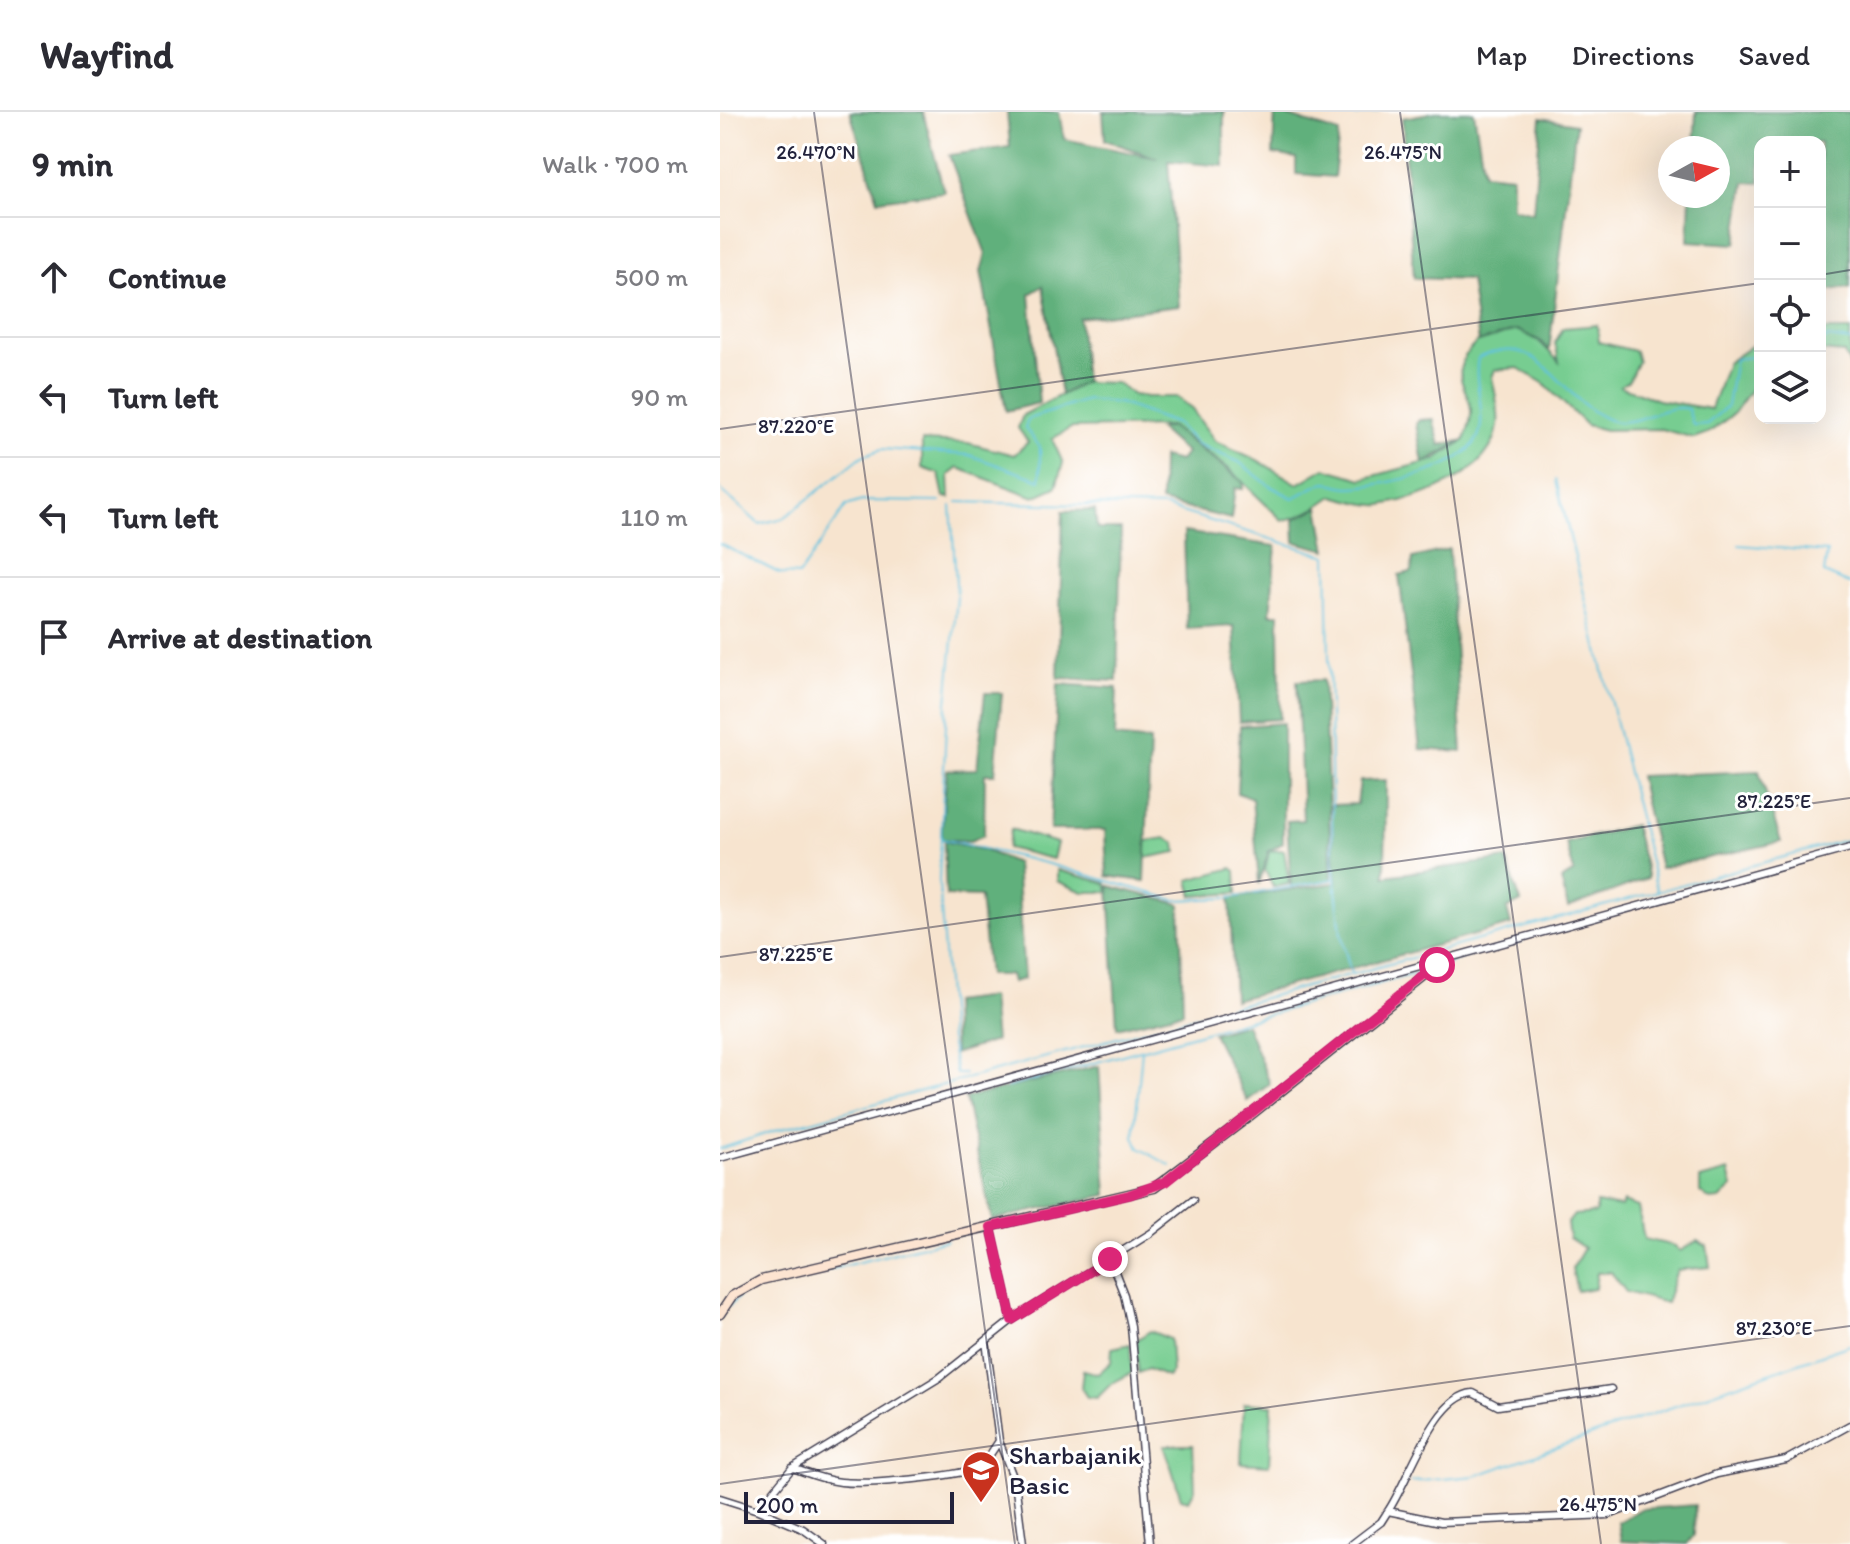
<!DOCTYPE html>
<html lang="en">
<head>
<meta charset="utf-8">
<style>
	:root { --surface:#fff; --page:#f2f2f3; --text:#2b2b33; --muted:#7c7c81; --line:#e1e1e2 }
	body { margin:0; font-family:Itim,sans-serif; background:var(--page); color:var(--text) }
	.controls { position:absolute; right:24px; top:24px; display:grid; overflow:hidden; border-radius:16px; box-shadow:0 8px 32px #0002 }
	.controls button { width:72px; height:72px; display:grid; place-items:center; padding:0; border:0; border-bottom:2px solid var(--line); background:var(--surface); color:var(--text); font:40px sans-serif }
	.compass { position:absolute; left:938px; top:24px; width:72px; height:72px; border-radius:50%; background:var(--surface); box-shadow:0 8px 32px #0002; rotate:82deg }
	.scale { position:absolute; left:24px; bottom:20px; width:210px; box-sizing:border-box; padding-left:8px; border:4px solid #22223b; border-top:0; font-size:22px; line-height:28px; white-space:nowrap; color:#22223b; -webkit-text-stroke:6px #fff; paint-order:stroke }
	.stop { position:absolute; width:24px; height:24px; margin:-18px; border:6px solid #db2777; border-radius:50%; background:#fff }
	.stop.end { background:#db2777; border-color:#fff; box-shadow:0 2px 8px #0008 }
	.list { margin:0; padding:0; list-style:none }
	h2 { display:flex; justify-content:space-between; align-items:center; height:104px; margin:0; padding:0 32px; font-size:34px }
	h2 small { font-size:26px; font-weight:400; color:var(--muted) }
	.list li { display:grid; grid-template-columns:52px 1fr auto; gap:24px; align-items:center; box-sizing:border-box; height:120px; padding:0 32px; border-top:2px solid var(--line) }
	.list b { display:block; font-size:30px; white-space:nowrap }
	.list em { font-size:26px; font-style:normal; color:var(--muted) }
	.icon { flex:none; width:44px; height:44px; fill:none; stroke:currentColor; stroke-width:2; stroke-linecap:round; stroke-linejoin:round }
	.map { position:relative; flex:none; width:1130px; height:1432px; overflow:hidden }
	header { display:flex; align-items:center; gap:48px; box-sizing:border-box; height:112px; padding:0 40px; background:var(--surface); border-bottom:2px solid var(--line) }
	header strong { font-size:38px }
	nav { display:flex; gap:44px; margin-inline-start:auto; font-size:28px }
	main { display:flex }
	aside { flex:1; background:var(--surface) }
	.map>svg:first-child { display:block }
</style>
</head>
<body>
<header>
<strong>Wayfind</strong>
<nav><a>Map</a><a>Directions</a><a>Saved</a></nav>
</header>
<main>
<aside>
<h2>9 min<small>Walk · 700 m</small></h2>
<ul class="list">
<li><svg class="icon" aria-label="ahead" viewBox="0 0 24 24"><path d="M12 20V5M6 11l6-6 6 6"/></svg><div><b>Continue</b></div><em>500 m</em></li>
<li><svg class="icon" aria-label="left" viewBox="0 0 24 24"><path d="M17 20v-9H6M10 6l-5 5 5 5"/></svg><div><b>Turn left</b></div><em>90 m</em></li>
<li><svg class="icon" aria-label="left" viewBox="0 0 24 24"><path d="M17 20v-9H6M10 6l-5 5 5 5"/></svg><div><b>Turn left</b></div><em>110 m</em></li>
<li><svg class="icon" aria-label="arrive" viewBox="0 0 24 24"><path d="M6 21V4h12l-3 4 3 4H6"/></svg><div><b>Arrive at destination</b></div></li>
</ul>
</aside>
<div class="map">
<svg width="1130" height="1432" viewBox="0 0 1130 1432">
	<rect width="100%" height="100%" fill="#fff"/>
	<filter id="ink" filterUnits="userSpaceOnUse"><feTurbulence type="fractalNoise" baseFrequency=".0125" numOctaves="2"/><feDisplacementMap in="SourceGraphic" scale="16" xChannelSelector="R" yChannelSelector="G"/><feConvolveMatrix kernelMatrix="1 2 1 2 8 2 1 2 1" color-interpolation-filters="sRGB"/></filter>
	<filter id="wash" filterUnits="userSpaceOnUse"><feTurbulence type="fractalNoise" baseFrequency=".006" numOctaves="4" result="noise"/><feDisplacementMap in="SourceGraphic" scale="32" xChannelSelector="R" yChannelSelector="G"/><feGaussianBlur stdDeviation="1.8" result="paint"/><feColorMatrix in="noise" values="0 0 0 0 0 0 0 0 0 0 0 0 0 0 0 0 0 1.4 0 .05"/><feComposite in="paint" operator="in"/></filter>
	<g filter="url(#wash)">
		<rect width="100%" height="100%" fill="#f7e4cf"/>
		<!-- green -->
		<path fill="#77cd91" stroke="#4c7866" stroke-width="2" d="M877 213 879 230 915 239 918 249 909 268 900 274 938 288 991 297 1007 251 1037 230H1040V265L1014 301 990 320 974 326 941 317 885 318 866 313 823 271 798 256 775 258 772 265C775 280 780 299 778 314 771 362 704 386 662 393 648 395 627 387 613 384 596 396 583 406 562 408L508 356 450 314 351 316 332 327 343 351 336 375 314 385 238 356 229 363 230 386 224 385 219 362 202 356V329L248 331 294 343 308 330 298 316 303 303 365 270 396 271 413 283 427 285H456L470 295 495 329 537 348 578 372 605 356 642 367 714 348 745 328C747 319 752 307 751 298 750 282 738 273 741 255 745 233 777 212 800 219 817 225 827 237 839 250L835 231 843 216Z
			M1100 218H1130V253L1124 241 1100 239Z
			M291 717 337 731 333 747 287 736Z
			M446 726 456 731 457 740 425 746 426 729Z
			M564 738 569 772 553 775 545 758 549 739Z
			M512 756 516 759 517 781 473 784 469 768Z
			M337 758 386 771 389 780H363L337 769Z
			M1009 1059 1013 1075 1000 1087 990 1088 980 1080V1067Z
			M903 1090 918 1095 924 1127 955 1134 960 1139 977 1129 987 1134 990 1155 957 1158 946 1191 906 1180 891 1160 877 1161 875 1176 857 1179 852 1157 864 1136 849 1126 847 1112 854 1103 876 1101V1091L901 1095Z
			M430 1219 450 1227 452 1260 447 1265 428 1257 418 1261 416 1228Z
			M410 1232 412 1261 392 1271 377 1286 367 1285 361 1276 363 1258 378 1262 391 1250 392 1236Z
			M524 1291 552 1293 549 1353 521 1351Z
			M444 1333H473L475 1377 469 1388 461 1386Z"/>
		<!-- forest -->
		<path fill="#61b07b" stroke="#42695b" stroke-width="2" d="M130 0H203L224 80 158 88Z
			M287 0H339L344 27 437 46 385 28 383 0H504V54L448 49 459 194 359 206 365 270 341 283 323 174 310 182 319 291 286 299 261 159 266 142 229 43 290 35Z
			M555 0 619 21 614 65 576 62V46L553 42Z
			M716 0H754L764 61 792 64V96L813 101 821 6 856 12 829 239 820 229 797 218 759 230 750 168 694 166 682 6Z
			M976 0H1130V176L1100 179V30H1040V71L1025 70 1016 132 968 129 970 84H998V36H974Z
			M713 307 720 333 745 328 703 351 696 312 699 308Z
			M450 314 523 370V377L515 376 511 407 441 390 442 345 460 349 466 341 439 317Z
			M599 395 607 438 575 430 574 407Z
			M375 398 377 417H401L397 569 338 566 343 399Z
			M464 420 556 434 550 502H559L560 607 519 610 514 514 467 517Z
			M729 437 742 640 700 637 679 463 691 460 693 446Z
			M603 568 612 768 571 775 567 709 583 708 577 569Z
			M338 572 397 576 395 625 430 629 425 769 387 764 385 718H330Z
			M265 581H282L275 662H265L264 723 250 729 221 727 227 658 257 657Z
			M563 611V731L549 739 539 772 532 686 517 681 520 614Z
			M1039 659 1061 730 940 756 919 664Z
			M666 668 665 764 786 747 801 790 787 797 791 813 514 888 510 786 616 771 611 693 637 692 640 669Z
			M914 713 928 766 848 796 841 768 854 760 846 731Z
			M224 729 264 738 296 751 304 867 292 870 290 863H268L260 785 226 784Z
			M389 774 460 792 463 900 397 916Z
			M271 885 275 929 234 942 232 890Z
			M526 912 550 972 527 989 493 921Z
			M379 954 387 1083 272 1108 245 986Z
			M975 1393 974 1423 967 1432 901 1429 898 1410 921 1397Z"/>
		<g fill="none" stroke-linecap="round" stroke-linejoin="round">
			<!-- stream -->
			<path stroke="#61c2df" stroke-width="2" d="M636 4 658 0
				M1100 230 1108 226 1130 229
				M836 368 937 778
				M0 377 39 412 64 406 142 344 162 337 249 343 320 368V335L305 316 308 307 367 288 399 291 457 312 477 332 519 350 550 374 573 386C582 382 596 372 606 371 614 371 622 375 631 375 665 373 751 358 760 319 765 293 753 271 758 246 823 215 838 288 889 308 915 317 942 291 968 297L973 313 987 312 1007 294 1015 247 1040 244
				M238 390 445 395 607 444 613 750 621 822 631 862
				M231 394 237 486 227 590 219 768 230 928 236 962H245
				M0 432 61 462 79 463 126 394 142 389 220 390
				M1019 433 1107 440 1104 461 1130 472
				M222 727 325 751 455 788 510 786 614 767
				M763 840 803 829
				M707 868 733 849 753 842
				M422 938 414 1024 419 1036 451 1054
				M287 975 705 859
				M0 1037 54 1019 1130 727
				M436 1079 466 1062 517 1018
				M36 1176 227 1128
				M10 1194 19 1184
				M691 1370 755 1364 1130 1233"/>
		</g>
	</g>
	<g filter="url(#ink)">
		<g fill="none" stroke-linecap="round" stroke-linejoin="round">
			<defs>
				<path id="street" d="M0 1046 1130 736
					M271 1115 292 1208
					M390 1147 404 1183 411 1214 430 1432
					M266 1229 279 1329 295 1370 303 1432
					M72 1356C88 1361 103 1368 121 1370 146 1373 244 1365 263 1353L279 1329
					M0 1386 38 1398 72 1356 219 1266 292 1208 431 1121 473 1088
					M38 1398 83 1417 104 1432
					M668 1399C689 1369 714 1284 753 1281L778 1294 891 1277
					M632 1432 661 1410 668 1399 721 1410 889 1403 997 1362 1066 1348 1130 1313"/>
				<path id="secondary" d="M0 1202 12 1184 41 1168 434 1076 527 1006 728 846"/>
			</defs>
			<!-- street casing -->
			<use href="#street" stroke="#423f51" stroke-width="9"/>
			<!-- secondary casing -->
			<use href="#secondary" stroke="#423f51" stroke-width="11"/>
			<!-- street -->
			<use href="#street" stroke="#fff" stroke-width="6"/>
			<!-- secondary -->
			<use href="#secondary" stroke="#fde4d1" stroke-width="8"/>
		</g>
	</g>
	<g fill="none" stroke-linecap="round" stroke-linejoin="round" filter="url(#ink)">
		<!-- route -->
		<path stroke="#db2777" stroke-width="10" d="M390 1147 292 1208 271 1115 409 1083 445 1070 717 853"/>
	</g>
	<!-- ticks -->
	<path fill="none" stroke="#22223b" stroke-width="2" stroke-opacity="0.45" d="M94 0 295 1432M680 0 881 1432M1100 163 1130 158M0 317 1040 171M0 845 1130 686M0 1372 1130 1214"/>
	<!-- icons -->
	<defs>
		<symbol id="school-pin" viewBox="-11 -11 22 30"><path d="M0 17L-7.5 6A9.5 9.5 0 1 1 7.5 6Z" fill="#c8321e" stroke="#fff"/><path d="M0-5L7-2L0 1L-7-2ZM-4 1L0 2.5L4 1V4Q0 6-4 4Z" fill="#fff"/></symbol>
	</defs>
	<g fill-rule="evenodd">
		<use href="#school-pin" x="239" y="1336" width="44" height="60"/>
	</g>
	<g text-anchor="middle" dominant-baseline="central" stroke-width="6" stroke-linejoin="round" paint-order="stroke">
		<!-- poi labels -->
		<g font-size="26" fill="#22223b" stroke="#fff" text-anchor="start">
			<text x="289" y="1343">Sharbajanik<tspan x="289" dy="30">Basic</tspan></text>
		</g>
	</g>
	<g font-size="20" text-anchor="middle" fill="#22223b" stroke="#fff" stroke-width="6" stroke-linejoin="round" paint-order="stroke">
		<text x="96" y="47">26.470°N</text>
		<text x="683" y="47">26.475°N</text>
		<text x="76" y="321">87.220°E</text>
		<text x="1054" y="696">87.225°E</text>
		<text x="76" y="849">87.225°E</text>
		<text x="1054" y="1223">87.230°E</text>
		<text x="878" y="1399">26.475°N</text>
	</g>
</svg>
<div class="controls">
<button>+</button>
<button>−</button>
<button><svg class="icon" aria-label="locate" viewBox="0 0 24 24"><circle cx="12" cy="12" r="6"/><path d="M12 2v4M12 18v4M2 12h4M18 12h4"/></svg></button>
<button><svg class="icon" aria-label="layers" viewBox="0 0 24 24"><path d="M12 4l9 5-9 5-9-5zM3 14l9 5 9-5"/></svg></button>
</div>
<svg class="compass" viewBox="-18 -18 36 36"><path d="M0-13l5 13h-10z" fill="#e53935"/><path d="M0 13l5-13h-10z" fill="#7c7c81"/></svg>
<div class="scale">200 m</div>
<div class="stop" style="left:717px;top:853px"></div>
<div class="stop end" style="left:390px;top:1147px"></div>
</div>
</main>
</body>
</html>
